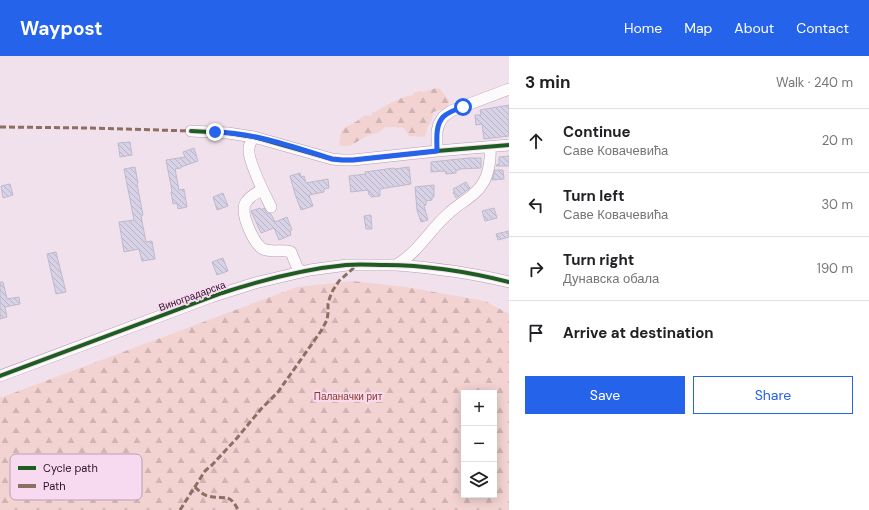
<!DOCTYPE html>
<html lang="en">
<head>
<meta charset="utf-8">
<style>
	:root { --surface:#fff; --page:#f6f6f6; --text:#202124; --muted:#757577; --line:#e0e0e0; --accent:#2563eb }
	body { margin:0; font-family:"DM Sans",sans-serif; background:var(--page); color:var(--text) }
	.controls { position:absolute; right:12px; bottom:12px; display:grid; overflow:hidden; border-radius:0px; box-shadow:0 2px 10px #0003 }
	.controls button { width:36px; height:36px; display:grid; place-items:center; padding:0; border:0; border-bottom:1px solid var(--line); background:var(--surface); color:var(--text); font:20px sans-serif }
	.stop { position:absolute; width:12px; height:12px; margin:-9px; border:3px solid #2563eb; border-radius:50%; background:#fff }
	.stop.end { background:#2563eb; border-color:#fff; box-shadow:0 1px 4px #0008 }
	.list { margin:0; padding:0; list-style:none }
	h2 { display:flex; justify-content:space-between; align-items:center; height:52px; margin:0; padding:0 16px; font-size:17px }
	h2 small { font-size:13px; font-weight:400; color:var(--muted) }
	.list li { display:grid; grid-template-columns:26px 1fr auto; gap:12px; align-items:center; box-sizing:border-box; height:64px; padding:0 16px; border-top:1px solid var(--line) }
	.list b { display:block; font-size:15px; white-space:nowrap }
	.list p { margin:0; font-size:13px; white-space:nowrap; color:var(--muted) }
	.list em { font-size:13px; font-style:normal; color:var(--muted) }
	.actions { display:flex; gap:8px; padding:12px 16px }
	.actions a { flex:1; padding:9px 0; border:1px solid var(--accent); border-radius:0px; text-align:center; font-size:14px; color:var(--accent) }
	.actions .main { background:var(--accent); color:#fff }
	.icon { flex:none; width:22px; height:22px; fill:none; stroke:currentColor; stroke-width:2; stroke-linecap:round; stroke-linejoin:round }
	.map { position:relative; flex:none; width:509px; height:454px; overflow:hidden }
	header { display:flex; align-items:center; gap:24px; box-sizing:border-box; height:56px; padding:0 20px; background:var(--accent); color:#fff }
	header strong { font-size:19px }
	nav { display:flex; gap:22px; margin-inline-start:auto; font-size:14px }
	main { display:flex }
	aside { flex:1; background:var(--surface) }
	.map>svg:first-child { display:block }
</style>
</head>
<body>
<header>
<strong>Waypost</strong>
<nav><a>Home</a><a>Map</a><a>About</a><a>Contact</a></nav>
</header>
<main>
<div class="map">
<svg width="509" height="454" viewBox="0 0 509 454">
	<defs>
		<pattern id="forest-firs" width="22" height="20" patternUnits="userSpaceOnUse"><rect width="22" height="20" fill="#f2d3d2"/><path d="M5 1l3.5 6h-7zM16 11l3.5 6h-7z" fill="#d0b4b4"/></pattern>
		<pattern id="building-back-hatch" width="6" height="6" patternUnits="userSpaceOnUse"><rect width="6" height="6" fill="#d7d2e6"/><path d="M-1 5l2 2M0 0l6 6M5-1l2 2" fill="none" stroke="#b9b3c5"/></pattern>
	</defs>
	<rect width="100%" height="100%" fill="#f1e1ec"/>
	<!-- forest -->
	<path fill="url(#forest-firs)" fill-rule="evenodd" d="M436 32 440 33 449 45 447 53C442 55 437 54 433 56L432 64 428 70 425 81 409 80 404 72 394 71H385L379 76 365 81 350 90H342L339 88C340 85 340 78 341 76 344 70 353 68 357 65 360 63 362 61 365 59L371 60 373 56C377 56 378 54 382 52 389 48 405 39 413 39L414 37 420 35 423 36Z
		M352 225 406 231 485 245 509 258V454H0V342L297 231ZM464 337H494V439H464Z"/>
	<!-- building -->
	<path fill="url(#building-back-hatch)" stroke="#beb9cc" d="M509 49V80L484 83 482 68 476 69 475 59H481L480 54Z
		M130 86 132 99 120 101 118 87Z
		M194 92 198 105 181 111V112L175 113 179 134 184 133 187 151 178 153 177 147 173 148 171 136 172 135 166 104 185 101 183 96Z
		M509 100V110H496V109L499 108V101Z
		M469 102H481V112L459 113V114H456V117L446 118 445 115 431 116V106Z
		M135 111 138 127 137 128 143 159 141 160 146 186 152 185 155 203 142 205 139 193 124 196 119 166 134 164 124 113Z
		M409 111 411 128 380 133V140L371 141V139H369L368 134 351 136 349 120 366 118 365 116 394 112V113Z
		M495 114H503L504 123 492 124Z
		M300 117 301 121 304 120 306 127 328 123 329 132 324 133V136L309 139 313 150 301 154 295 138 290 120Z
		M466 126 470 132 456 142 453 136H455L453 133Z
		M10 128 13 139 3 142 1 130Z
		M434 129V141H432V144L426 145V149L424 150 428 164 421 166 417 154 415 131Z
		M223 137 228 150 217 154 213 141Z
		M260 152 261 154 264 152 267 157 271 158 275 166 287 161 292 174 290 175 291 179 279 184 274 172 261 177 251 155Z
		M494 152 497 162 485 165 482 155Z
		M371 159 372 173H366L364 160Z
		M509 175V181L498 184 496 178Z
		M56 196 66 236 56 238 47 198Z
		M223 202 228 215 217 219 212 206Z
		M0 226H3L7 243 19 241 20 248 5 251 7 261 0 263Z"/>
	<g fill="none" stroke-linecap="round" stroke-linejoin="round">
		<defs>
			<path id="minor" d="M191 75 228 77 254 81 332 103 342 104H353L437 95 509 89
				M254 81C252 84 249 88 249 92 247 104 265 139 271 151
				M437 95V75L439 68 443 61 451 55 509 33
				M262 134C256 137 250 140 247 145 245 147 244 151 244 154 244 164 254 188 263 193 272 197 282 193 291 196L297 211 301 216
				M396 209C435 212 472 217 509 226
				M0 320 211 241 255 227 310 214 347 209H396C419 196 430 173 449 157 459 147 476 140 483 127 489 117 491 102 490 91"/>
		</defs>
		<!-- minor casing -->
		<use href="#minor" stroke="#b29fae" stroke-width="12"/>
		<!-- minor -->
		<use href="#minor" stroke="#fdfafc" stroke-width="11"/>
		<!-- quiet -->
		<path stroke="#8d6e63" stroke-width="3" stroke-dasharray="6 3" stroke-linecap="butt" d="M0 71 91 72 191 75
			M195 431C199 435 203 439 208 440 223 444 230 436 238 454
			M180 454 205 415 212 409 237 382 261 353 278 336 290 319 321 275 327 264 328 257V248L330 241 333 234 339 225 358 208"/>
		<defs>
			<path id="cycleway" d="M191 75 228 77 254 81 332 103 342 104H353L437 95 509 89
				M0 320 222 237C262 224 304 213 346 209 360 208 373 209 386 209 427 209 469 216 509 226"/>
		</defs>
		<!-- cycleway casing -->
		<use href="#cycleway" stroke="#f8daf0" stroke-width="6"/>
		<!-- cycleway -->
		<use href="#cycleway" stroke="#1b5e20" stroke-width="4"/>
	</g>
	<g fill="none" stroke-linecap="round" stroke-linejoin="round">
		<!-- route -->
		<path stroke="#2563eb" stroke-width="5" d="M215 76C255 77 294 91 332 103L342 104H353L437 95C437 84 435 70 443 61 448 56 457 53 463 51"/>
	</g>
	<g text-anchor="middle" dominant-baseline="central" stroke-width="4" stroke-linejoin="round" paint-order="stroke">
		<!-- street labels -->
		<g font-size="10" fill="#2b1126" stroke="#f8daf0">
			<text transform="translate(192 240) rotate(-20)">Виноградарска</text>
		</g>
		<!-- park labels -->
		<g font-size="10" fill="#8a3b28" stroke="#f8daf0">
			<text x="348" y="340">Паланачки рит</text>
		</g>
	</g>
	<!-- legend -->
	<rect x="10" y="398" width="132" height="46" rx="6" fill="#f8daf0" stroke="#ba9eb3" stroke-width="1"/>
	<rect x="18" y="410" width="18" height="4" fill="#1b5e20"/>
	<rect x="18" y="428" width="18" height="4" fill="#8d6e63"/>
	<g font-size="11" fill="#2b1126">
		<text x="43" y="416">Cycle path</text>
		<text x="43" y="434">Path</text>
	</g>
</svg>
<div class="controls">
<button>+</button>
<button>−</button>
<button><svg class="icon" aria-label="layers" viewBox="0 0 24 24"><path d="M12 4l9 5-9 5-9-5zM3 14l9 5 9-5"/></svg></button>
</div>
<div class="stop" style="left:463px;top:51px"></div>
<div class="stop end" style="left:215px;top:76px"></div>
</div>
<aside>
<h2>3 min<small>Walk · 240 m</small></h2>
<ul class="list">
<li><svg class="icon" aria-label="ahead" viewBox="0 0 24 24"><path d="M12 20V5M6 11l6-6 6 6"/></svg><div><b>Continue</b><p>Саве Ковачевића</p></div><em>20 m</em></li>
<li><svg class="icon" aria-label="left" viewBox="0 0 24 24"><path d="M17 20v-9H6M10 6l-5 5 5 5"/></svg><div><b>Turn left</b><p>Саве Ковачевића</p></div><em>30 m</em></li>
<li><svg class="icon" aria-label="right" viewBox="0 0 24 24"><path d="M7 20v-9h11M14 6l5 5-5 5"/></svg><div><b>Turn right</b><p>Дунавска обала</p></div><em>190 m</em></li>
<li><svg class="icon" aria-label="arrive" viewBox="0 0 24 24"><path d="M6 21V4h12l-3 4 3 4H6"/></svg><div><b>Arrive at destination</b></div></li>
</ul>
<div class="actions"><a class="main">Save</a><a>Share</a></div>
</aside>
</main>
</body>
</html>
